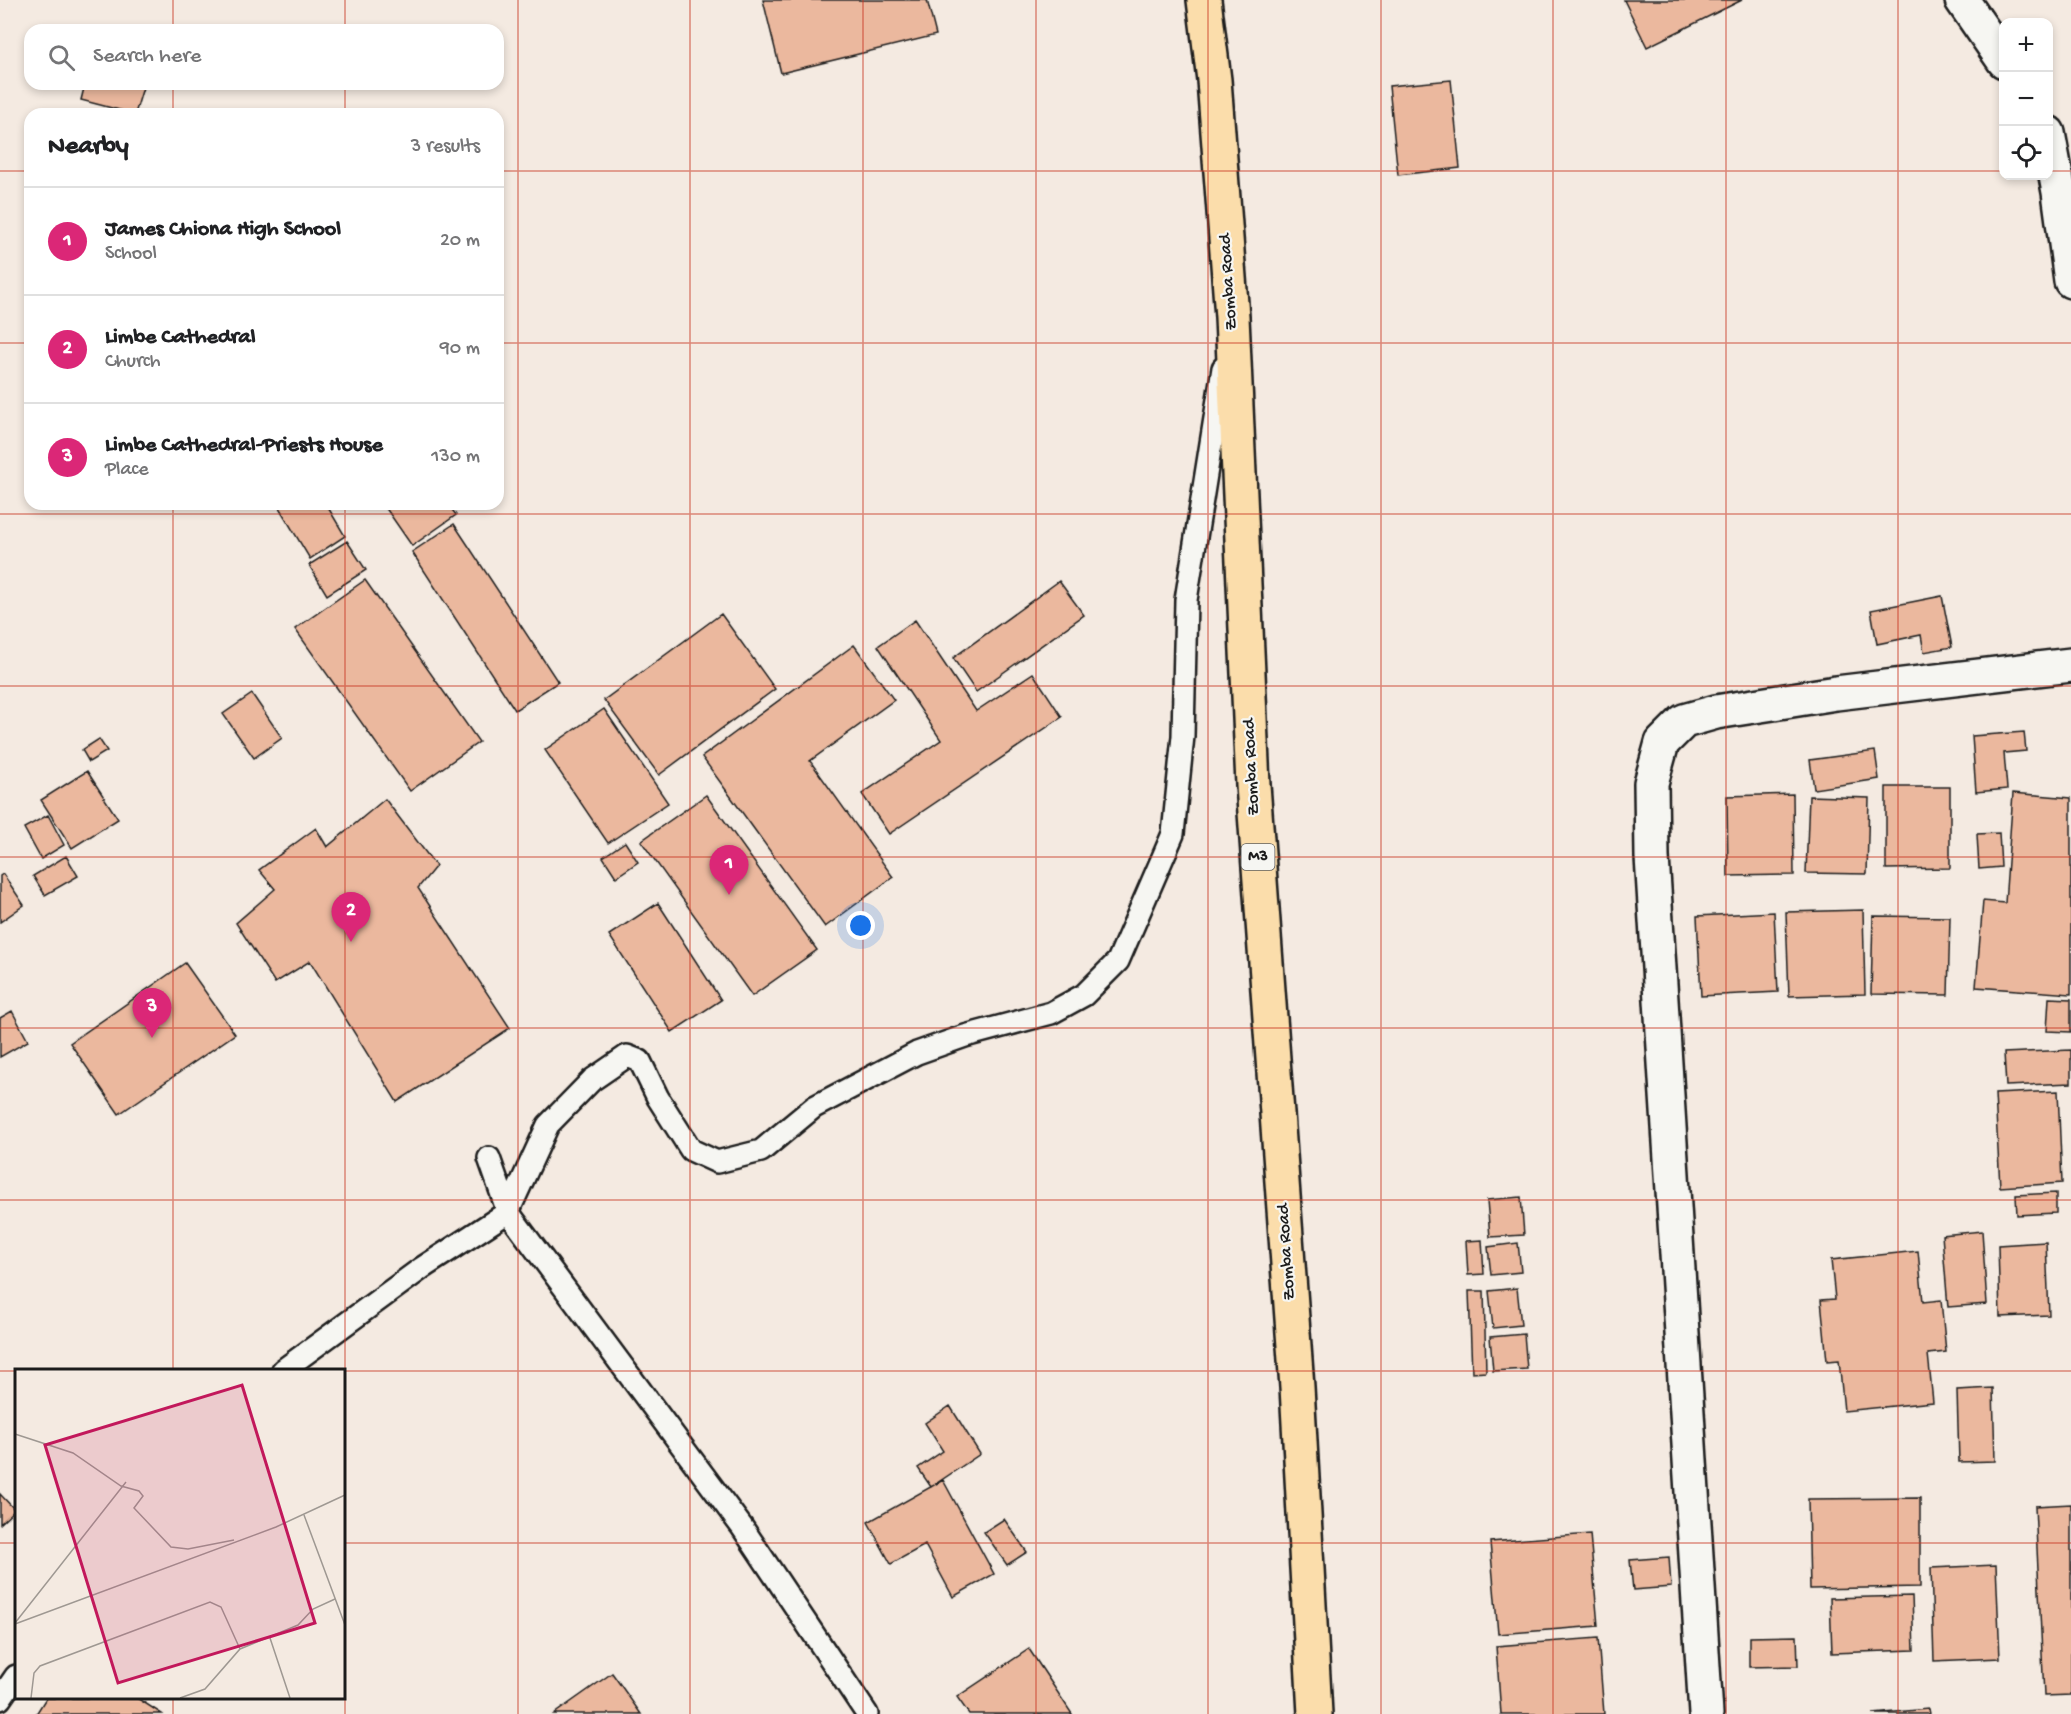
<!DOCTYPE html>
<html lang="en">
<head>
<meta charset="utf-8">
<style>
	:root { --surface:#fff; --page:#f2f2f2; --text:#202124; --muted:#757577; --line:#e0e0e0; --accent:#db2777 }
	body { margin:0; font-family:"Gochi Hand",sans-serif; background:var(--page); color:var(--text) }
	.controls { position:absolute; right:18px; top:18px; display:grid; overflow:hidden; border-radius:12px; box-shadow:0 3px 9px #0003 }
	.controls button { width:54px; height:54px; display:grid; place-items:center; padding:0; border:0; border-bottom:2px solid var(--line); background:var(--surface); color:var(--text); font:30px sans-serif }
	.you { position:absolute; left:861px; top:926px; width:21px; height:21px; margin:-15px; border:4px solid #fff; border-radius:50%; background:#1a73e8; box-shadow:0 0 0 9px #1a73e833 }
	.badge { display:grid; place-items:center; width:39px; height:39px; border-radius:50%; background:var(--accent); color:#fff; font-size:20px; font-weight:700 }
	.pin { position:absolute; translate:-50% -50px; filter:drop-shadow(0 2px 3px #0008) }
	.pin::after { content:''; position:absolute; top:32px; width:21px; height:18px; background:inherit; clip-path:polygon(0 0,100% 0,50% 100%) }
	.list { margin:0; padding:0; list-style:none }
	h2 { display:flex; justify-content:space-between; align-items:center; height:78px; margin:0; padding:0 24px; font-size:26px }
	h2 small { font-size:20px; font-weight:400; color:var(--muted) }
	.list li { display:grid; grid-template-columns:39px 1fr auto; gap:18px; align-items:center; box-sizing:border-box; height:108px; padding:0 24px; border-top:2px solid var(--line) }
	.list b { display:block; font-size:22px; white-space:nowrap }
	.list p { margin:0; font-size:20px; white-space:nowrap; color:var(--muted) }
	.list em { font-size:20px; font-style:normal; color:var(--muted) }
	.icon { flex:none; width:33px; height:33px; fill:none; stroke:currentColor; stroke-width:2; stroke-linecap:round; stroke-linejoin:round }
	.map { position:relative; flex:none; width:2071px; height:1714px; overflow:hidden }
	.search { position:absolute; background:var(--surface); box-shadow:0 3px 9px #0003; left:24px; top:24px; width:480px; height:66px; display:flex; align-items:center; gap:15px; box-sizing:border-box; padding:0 21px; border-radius:18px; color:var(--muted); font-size:22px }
	.panel { position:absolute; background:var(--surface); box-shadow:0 3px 9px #0003; left:24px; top:108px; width:480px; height:402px; border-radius:18px }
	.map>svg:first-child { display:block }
</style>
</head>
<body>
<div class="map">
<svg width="2071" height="1714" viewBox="0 0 2071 1714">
	<rect width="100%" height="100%" fill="#f4eae1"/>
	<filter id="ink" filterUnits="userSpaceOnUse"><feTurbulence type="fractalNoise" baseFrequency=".0167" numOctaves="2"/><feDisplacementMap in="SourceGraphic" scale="12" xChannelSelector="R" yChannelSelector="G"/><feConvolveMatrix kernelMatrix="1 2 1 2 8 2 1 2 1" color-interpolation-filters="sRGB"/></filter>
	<g filter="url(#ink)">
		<!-- building -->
		<path fill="#ebb89e" stroke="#1c1c1c" stroke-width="1.5" d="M763 0H927L936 35 781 73Z
			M1624 0H1742L1647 47Z
			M1451 80 1460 168 1398 175 1389 86Z
			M85 84H144L135 114 81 100Z
			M277 504H326L345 536 310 559Z
			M383 504H448L456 515 412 546Z
			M454 524 558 682 515 710 412 552Z
			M347 541 366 570 327 595 309 565Z
			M365 580 479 742 410 791 295 629Z
			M1059 581 1084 615 976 692 953 658Z
			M1942 596 1952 647 1924 652 1921 635 1877 644 1871 610Z
			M721 614 775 689 659 775 604 700Z
			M915 620 976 711 1033 673 1062 717 889 834 862 794 941 740 878 646Z
			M854 645 894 700 810 761 893 877 825 927 702 757Z
			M252 694 282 738 254 758 223 714Z
			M604 709 668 803 608 843 545 750Z
			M2024 732 2026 751 2004 753 2007 789 1976 792 1972 736Z
			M99 739 107 751 89 762 82 750Z
			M1875 751 1879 779 1814 789 1810 760Z
			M87 771 118 819 72 848 41 800Z
			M1886 787H1950V868L1886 869Z
			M2013 793 2071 798V994L1976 987 1983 901 2005 903Z
			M1793 794 1794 875 1728 876 1727 796Z
			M706 795 817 950 752 996 641 841Z
			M1809 796 1869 798 1867 874 1806 873Z
			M385 799 436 866 418 888 510 1028 397 1102 310 961 275 983 236 923 275 889 259 870 316 828 327 847Z
			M48 815 64 845 41 859 24 828Z
			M1999 833 2001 867 1979 869 1977 834Z
			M625 842 638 862 616 877 603 857Z
			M66 856 78 876 45 895 33 876Z
			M3 874 24 905 0 922V876Z
			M658 903 721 1000 672 1032 609 935Z
			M1863 910 1865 994 1789 996 1786 912Z
			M1774 912 1778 992 1701 996 1697 916Z
			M1873 916 1950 917 1948 995 1871 994Z
			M185 963 235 1034 119 1114 70 1043Z
			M2049 998 2071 999V1032L2047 1031Z
			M12 1011 28 1041 0 1057V1018Z
			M2071 1050V1083L2006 1086 2004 1053Z
			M2058 1091 2062 1183 2000 1187 1995 1094Z
			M2056 1193V1213L2017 1215 2016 1195Z
			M1521 1197 1524 1235 1490 1237 1487 1200Z
			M1982 1231 1987 1304 1948 1307 1942 1235Z
			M1482 1240 1484 1274 1468 1275 1466 1241Z
			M2046 1242 2049 1315 2000 1317 1998 1245Z
			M1518 1243 1521 1272 1491 1275 1488 1247Z
			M1918 1251 1923 1302 1941 1300 1946 1352 1928 1354 1933 1402 1844 1411 1839 1360 1827 1361 1821 1300 1835 1299 1831 1260Z
			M1517 1288 1521 1325 1493 1328 1489 1291Z
			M1469 1291H1484L1486 1372 1472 1373Z
			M1524 1334 1527 1369 1493 1371 1490 1337Z
			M1993 1388 1995 1461 1959 1462 1957 1390Z
			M950 1406 980 1454 931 1487 918 1468 943 1451 925 1423Z
			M943 1480 994 1574 953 1597 925 1545 891 1564 868 1522Z
			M0 1494 15 1510 0 1524Z
			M1920 1498V1587L1810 1589 1808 1499Z
			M2071 1504V1695L2044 1696 2035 1506Z
			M1004 1519 1027 1552 1007 1565 984 1532Z
			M1590 1534 1598 1626 1498 1634 1490 1542Z
			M1669 1557 1671 1587 1633 1590 1630 1560Z
			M1996 1565 2000 1658 1934 1661 1931 1568Z
			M1912 1596 1914 1650 1832 1653 1830 1598Z
			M1797 1636 1798 1666 1749 1667V1637Z
			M1598 1638 1604 1714H1501L1496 1646Z
			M1029 1649 1072 1714H969L957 1697Z
			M612 1673 641 1714H554Z
			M46 1698H137L162 1714H36Z
			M1928 1709 1929 1714H1873Z"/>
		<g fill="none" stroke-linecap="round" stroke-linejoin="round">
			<defs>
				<path id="lane" d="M489 1158 508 1212 742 1527 867 1714
					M283 1370 422 1268 508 1212 548 1125 592 1080 627 1056 640 1061 658 1098 691 1150 717 1162 761 1151 814 1107 917 1053 965 1036 1051 1013 1084 995 1118 961 1173 834 1183 736 1186 600 1223 368
					M0 1699 16 1676"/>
				<path id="street" d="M1962 0 2004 61
					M2048 133 2059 192 2071 281
					M1706 1714 1652 857 1651 783 1662 743 1684 721 1716 712 1836 693 2071 665"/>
				<path id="highway" d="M1204 0 1214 80 1232 317 1253 785 1297 1387 1315 1714"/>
			</defs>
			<!-- lane casing -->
			<use href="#lane" stroke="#1c1c1c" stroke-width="26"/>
			<!-- street casing -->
			<use href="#street" stroke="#1c1c1c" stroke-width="38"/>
			<!-- highway casing -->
			<use href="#highway" stroke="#1c1c1c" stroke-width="38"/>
			<!-- lane -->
			<use href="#lane" stroke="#f6f6f2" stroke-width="21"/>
			<!-- street -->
			<use href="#street" stroke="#f6f6f2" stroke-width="33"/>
			<!-- highway -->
			<use href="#highway" stroke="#fbddab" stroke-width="33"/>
		</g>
	</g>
	<!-- grid -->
	<path fill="none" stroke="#c8321e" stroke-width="1.5" stroke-opacity="0.55" d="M173 0V30M345 0V30M518 0V1714M690 0V1714M863 0V1714M1036 0V1714M1208 0V1714M1381 0V1714M1553 0V1714M1726 0V1714M1898 0V1714M173 84V114M345 84V114M0 171H30M498 171H2004M2048 171H2071M0 343H30M498 343H2071M173 504V1370M345 504V1714M0 514H2071M0 686H2071M0 857H2071M0 1028H2071M0 1200H2071M0 1371H16M344 1371H2071M0 1543H16M344 1543H2071M173 1698V1714"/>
	<g text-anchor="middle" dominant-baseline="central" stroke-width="4.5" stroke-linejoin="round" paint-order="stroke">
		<!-- shield labels -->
		<rect fill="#f6f6f2" stroke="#5d5d5c" stroke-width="1.5" x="1241.5" y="844" width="33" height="26" rx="4.5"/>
		<g font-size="16" font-weight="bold" fill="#1c1c1c">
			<text x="1258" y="857">M3</text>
		</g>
		<!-- street labels -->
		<g font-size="18" fill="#1c1c1c" stroke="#f6f6f2">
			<text transform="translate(1229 282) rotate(-94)">Zomba Road</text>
			<text transform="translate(1252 767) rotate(-93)">Zomba Road</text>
			<text transform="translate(1287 1252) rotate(-94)">Zomba Road</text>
		</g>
	</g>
	<!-- overview -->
	<g transform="translate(15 1369)">
		<rect width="330" height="330" fill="#f4eae1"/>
		<path fill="none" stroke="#9e9892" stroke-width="1.5" d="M0 65 58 84 106 117 124 122 128 127 119 139 156 178 173 180 219 171M289 146 330 256M0 254 111 113M0 255 261 158 330 126M255 269 275 329M16 329 19 304 25 297 195 233 206 238 225 280M165 329 190 320 225 280 283 256 298 240 320 230"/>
		<path fill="#c2185b" fill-opacity="0.15" stroke="#c2185b" stroke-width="3" d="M227 16 300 254 103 314 30 76Z"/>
		<rect width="330" height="330" fill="none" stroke="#1c1c1c" stroke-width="3"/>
	</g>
</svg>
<div class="controls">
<button>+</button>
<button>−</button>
<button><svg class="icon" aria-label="locate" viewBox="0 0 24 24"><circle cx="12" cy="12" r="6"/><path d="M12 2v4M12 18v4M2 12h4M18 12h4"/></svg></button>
</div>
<div class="you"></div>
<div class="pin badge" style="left:729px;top:895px">1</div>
<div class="pin badge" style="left:351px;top:942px">2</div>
<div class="pin badge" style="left:152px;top:1038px">3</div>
<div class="search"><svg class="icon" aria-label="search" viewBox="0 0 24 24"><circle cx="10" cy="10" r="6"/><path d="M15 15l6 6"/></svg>Search here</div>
<section class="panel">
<h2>Nearby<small>3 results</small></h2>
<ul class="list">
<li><span class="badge">1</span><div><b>James Chiona High School</b><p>School</p></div><em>20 m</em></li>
<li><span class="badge">2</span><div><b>Limbe Cathedral</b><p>Church</p></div><em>90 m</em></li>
<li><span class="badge">3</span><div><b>Limbe Cathedral-Priests House</b><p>Place</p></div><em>130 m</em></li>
</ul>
</section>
</div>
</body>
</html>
